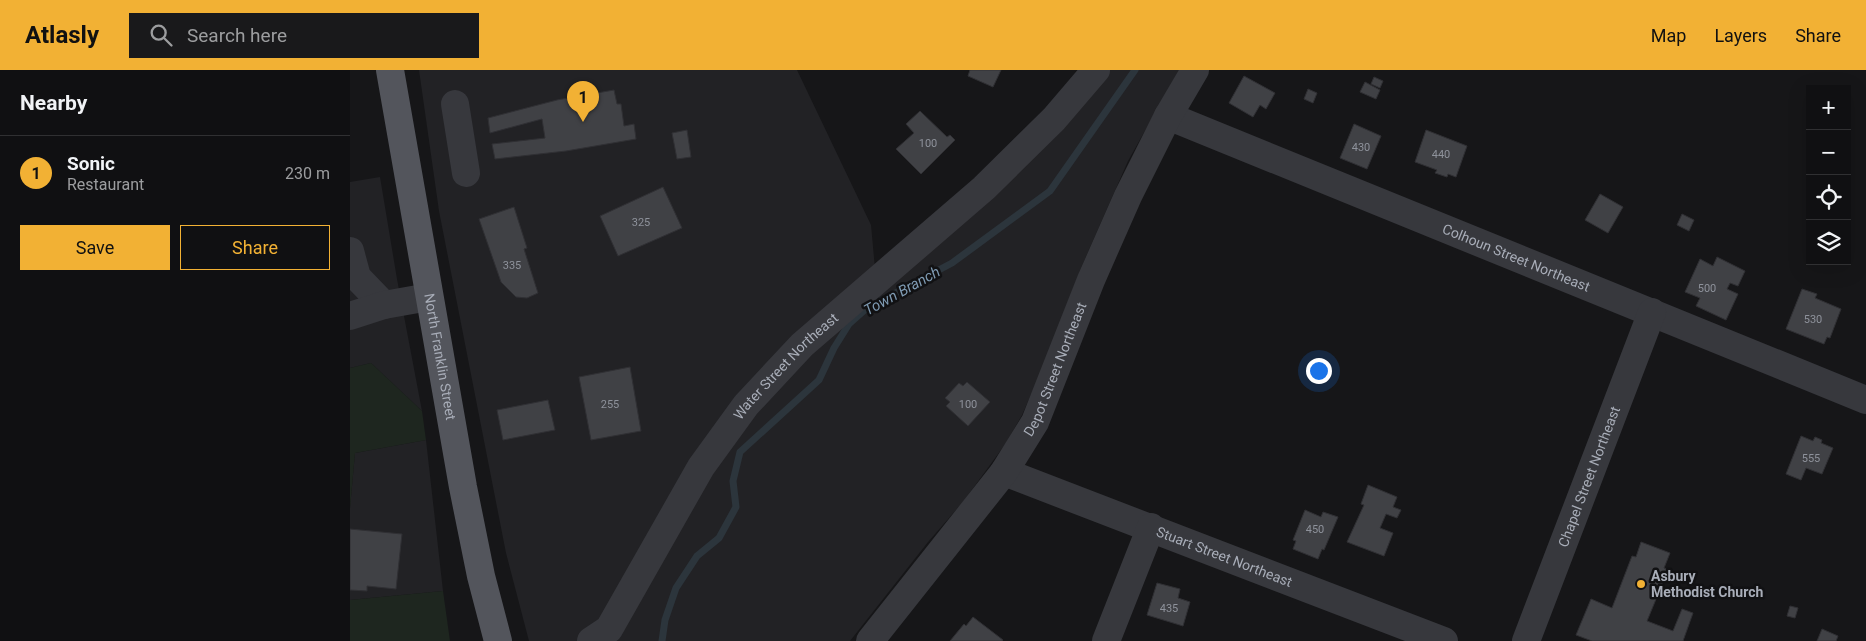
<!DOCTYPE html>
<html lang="en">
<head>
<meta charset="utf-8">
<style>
	:root { --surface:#101012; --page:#19191b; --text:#f1f3f6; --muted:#9c9d9f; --line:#303032; --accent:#f2b134 }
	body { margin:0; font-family:Roboto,sans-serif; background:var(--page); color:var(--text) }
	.controls { position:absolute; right:15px; top:15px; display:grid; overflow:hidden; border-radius:0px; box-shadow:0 5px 20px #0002 }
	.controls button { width:45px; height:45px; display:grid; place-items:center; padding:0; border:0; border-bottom:1px solid var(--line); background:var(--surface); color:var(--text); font:25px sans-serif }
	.you { position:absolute; left:968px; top:300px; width:18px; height:18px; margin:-12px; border:4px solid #fff; border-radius:50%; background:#1a73e8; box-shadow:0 0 0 8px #1a73e833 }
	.badge { display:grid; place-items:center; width:32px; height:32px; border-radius:50%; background:var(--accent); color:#111; font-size:16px; font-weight:700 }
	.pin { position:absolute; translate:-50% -41px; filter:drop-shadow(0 1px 2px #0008) }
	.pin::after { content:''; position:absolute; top:26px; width:18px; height:15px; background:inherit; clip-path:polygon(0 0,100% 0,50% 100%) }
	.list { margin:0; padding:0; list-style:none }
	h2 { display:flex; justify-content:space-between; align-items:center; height:65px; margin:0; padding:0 20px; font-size:21px }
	h2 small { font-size:16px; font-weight:400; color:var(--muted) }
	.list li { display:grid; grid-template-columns:32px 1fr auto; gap:15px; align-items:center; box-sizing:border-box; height:75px; padding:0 20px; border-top:1px solid var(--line) }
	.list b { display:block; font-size:19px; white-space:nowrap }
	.list p { margin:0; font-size:16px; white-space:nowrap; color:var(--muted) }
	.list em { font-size:16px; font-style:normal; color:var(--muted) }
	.actions { display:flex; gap:10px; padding:15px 20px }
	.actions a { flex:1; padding:11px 0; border:1px solid var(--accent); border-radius:0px; text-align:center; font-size:18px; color:var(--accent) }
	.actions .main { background:var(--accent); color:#111 }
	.icon { flex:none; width:28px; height:28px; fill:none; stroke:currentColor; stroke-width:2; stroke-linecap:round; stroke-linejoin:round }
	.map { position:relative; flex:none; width:1516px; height:571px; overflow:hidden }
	header { display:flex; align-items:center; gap:30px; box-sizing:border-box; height:70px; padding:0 25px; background:var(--accent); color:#111 }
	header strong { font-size:24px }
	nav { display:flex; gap:28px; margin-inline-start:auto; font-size:18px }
	.search { width:350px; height:45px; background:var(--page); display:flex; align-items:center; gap:12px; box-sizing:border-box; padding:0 18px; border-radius:0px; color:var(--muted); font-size:19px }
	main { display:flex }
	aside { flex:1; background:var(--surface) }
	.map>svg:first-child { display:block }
</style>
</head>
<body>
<header>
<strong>Atlasly</strong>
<div class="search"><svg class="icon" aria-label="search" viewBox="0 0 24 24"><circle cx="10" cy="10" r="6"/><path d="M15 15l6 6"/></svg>Search here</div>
<nav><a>Map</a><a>Layers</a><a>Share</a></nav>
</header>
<main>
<aside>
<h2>Nearby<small></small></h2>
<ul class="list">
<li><span class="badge">1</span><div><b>Sonic</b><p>Restaurant</p></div><em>230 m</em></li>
</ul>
<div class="actions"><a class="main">Save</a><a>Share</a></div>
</aside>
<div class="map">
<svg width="1516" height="571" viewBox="0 0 1516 571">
	<rect width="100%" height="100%" fill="#161618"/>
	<!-- built -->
	<path fill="#222225" d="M69 0H447L521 155 525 199 608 127 735 0H829L778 91 731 198 691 302 672 345 656 373 613 432 578 472 500 571H179L156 483 89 141Z
		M30 107 47 209 72 341 21 293 0 298V112Z
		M76 370 93 521 0 530V438L5 383Z"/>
	<!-- green -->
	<path fill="#1e261f" d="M21 293 72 341 76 370 5 383 0 438V298Z
		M93 521 100 571H0V530Z"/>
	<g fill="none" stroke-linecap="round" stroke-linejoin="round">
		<!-- stream -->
		<path stroke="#2c353c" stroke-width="7" d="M312 571 315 550 326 518 347 486 369 468 386 437 383 411 390 382 469 310 484 278 499 254 517 238 602 193 700 121 785 0"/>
	</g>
	<!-- building -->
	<path fill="#404145" stroke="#303034" d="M620 0H651L643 17 618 6Z
		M894 6 925 23 916 39 910 35 903 47 879 33Z
		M1024 7 1033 11 1030 18 1021 14Z
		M1015 12 1030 20 1026 29 1010 22Z
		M958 19 967 23 963 33 954 29Z
		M264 20 267 34H271L274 56 284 54 286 69 216 81 145 89 142 74 195 68 192 49 140 63 138 48 207 30Z
		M570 41 597 67 600 65 605 70 571 104 546 79 564 63 556 54Z
		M1004 54 1031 66 1017 99 990 88Z
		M337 60 341 87 327 89 322 63Z
		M1076 60 1117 76 1106 107 1098 104 1097 107 1085 103 1087 100 1065 92Z
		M313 117 332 158 268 186 250 146Z
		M1250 124 1273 137 1258 163 1235 150Z
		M164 137 177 178 174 179 188 223 177 228 166 227 151 212 129 149Z
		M1332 144 1344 150 1339 161 1327 155Z
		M1367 187 1395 201 1388 216 1380 213 1377 219 1388 224 1376 250 1346 236 1350 228 1335 222 1350 189 1363 196Z
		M1452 219 1467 224 1465 228 1491 239 1480 268 1477 267 1474 274 1436 259Z
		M280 297 291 361 241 370 229 307Z
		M617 312 640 332 618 356 596 336 600 332 595 328 609 313 613 316Z
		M198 330 205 360 153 370 147 340Z
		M1451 366 1463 371 1465 367 1472 370 1471 373 1483 378 1472 404 1456 398 1451 410 1436 404Z
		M1018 415 1047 427 1043 437 1051 440 1047 448 1036 444 1030 458 1043 463 1034 486 997 472 1014 435 1011 434Z
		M955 440 971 447 973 442 988 447 974 480 972 479 968 489 943 479 946 471 943 470Z
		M0 459 52 464 46 519 17 516V521L0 520Z
		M1291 472 1320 483 1314 498 1318 500 1297 551 1323 561 1332 539 1343 543 1333 571H1242L1226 565 1241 529 1262 538 1282 486 1286 487Z
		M807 513 830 519 828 528 840 532 833 556 797 545Z
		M1440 536 1448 538 1445 548 1437 546Z
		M623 547 653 570 652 571H600L614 554 616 556Z
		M1472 559 1488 566 1486 571H1467Z"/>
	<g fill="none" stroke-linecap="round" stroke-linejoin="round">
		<!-- minor -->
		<g stroke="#37383d" stroke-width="28">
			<path d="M105 34 116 103"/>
			<path id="s1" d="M818 46 1516 330"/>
			<path d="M0 181 7 207 34 235"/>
			<path d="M0 246 34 235 79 227"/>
			<path id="s2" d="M654 402 1094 571"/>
			<path id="s3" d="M241 571 259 559 351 397 396 335 452 275 634 118 704 49 746 0"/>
			<path id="s4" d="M520 571 654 402 685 352 741 210 778 126 818 46 845 0"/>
			<path d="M756 571 801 457"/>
			<path id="s5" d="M1176 571 1302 242"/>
		</g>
		<!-- major -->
		<path stroke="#53555c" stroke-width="28" id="s6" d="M40 0 113 417 131 506 148 571"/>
	</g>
	<!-- markers -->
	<circle fill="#f2b134" stroke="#111113" stroke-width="2" cx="1291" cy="514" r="5"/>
	<g text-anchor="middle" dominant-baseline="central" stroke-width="5" stroke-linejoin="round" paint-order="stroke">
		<!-- number labels -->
		<g font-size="11" fill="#8e929b">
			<text x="578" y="73">100</text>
			<text x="1011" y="77">430</text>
			<text x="1091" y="84">440</text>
			<text x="291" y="152">325</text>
			<text x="162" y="195">335</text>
			<text x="1357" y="218">500</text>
			<text x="1463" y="249">530</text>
			<text x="260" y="334">255</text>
			<text x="618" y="334">100</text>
			<text x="1461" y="388">555</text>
			<text x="965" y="459">450</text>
			<text x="819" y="538">435</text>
		</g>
		<!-- street labels -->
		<g font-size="14" fill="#a8adb8" stroke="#111113">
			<text stroke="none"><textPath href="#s1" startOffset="376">Colhoun Street Northeast</textPath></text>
			<text stroke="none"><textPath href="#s6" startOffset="291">North Franklin Street</textPath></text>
			<text stroke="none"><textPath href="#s3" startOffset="340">Water Street Northeast</textPath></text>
			<text stroke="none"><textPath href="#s4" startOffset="331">Depot Street Northeast</textPath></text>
			<text stroke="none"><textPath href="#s5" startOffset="176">Chapel Street Northeast</textPath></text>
			<text stroke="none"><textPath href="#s2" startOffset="236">Stuart Street Northeast</textPath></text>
		</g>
		<!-- poi labels -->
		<g font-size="14" font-weight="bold" fill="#a8adb8" stroke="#111113" text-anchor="start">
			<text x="1301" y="506">Asbury<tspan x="1301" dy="16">Methodist Church</tspan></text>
		</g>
		<!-- water labels -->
		<g font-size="15" font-style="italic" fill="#7f9bb3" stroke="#111113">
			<text transform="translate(552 221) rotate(-29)">Town Branch</text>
		</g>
	</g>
</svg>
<div class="controls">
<button>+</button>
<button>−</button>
<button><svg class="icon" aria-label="locate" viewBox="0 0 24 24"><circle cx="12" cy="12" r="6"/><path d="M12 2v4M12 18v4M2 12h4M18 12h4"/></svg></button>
<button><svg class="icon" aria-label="layers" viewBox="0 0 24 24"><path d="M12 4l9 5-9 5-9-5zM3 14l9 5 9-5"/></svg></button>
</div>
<div class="you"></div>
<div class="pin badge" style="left:233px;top:52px">1</div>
</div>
</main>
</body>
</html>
